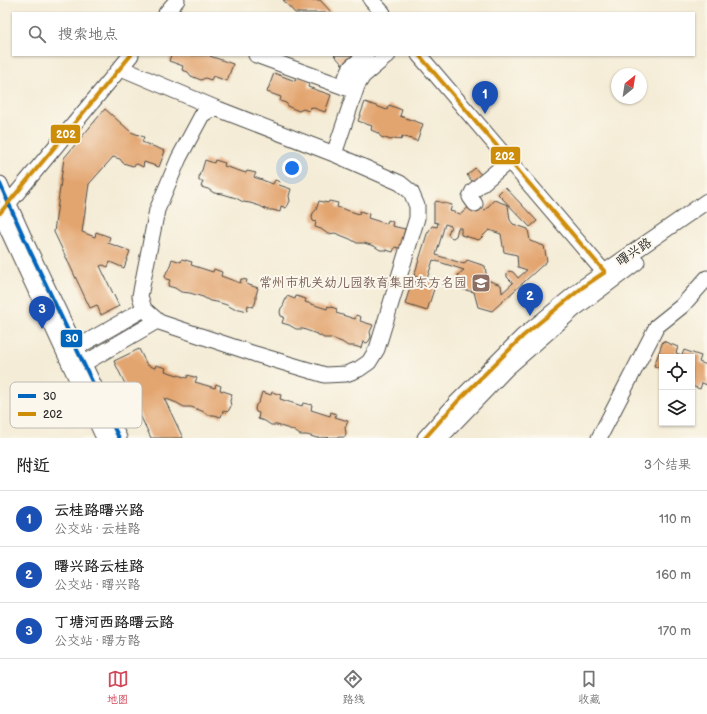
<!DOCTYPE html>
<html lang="zh">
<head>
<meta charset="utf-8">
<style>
	:root { --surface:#fff; --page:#f2f2f2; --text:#222; --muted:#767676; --line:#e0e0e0; --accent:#d1495b }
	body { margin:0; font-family:"Balsamiq Sans","LXGW WenKai TC",sans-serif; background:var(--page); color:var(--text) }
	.controls { position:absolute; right:12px; bottom:12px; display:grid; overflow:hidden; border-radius:0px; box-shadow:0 1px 3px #0004 }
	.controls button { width:36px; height:36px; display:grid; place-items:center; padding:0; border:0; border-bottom:1px solid var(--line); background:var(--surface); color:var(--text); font:20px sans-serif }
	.compass { position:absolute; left:611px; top:68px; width:36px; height:36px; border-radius:50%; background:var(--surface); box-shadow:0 1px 3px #0004; rotate:30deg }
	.you { position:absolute; left:292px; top:168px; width:14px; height:14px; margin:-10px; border:3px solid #fff; border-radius:50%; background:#1a73e8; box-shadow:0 0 0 6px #1a73e833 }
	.badge { display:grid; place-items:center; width:26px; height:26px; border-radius:50%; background:var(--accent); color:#fff; font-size:13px; font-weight:700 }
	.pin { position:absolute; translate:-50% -33px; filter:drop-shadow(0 1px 2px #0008) }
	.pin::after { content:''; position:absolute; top:21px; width:14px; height:12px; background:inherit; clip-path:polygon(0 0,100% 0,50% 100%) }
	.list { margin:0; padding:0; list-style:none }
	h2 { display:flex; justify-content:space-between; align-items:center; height:52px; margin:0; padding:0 16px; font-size:17px }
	h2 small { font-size:13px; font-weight:400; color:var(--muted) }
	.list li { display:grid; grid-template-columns:26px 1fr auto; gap:12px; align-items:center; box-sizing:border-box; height:56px; padding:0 16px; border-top:1px solid var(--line) }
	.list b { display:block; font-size:15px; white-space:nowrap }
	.list p { margin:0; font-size:13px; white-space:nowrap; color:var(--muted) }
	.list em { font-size:13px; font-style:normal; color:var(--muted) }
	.icon { flex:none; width:22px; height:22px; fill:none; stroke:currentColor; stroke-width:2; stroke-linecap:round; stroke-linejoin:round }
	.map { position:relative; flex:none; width:707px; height:438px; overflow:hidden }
	.search { position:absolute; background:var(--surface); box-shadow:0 1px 3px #0004; left:12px; right:12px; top:12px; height:44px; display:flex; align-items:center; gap:10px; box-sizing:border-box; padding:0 14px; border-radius:0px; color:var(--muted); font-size:15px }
	.sheet { height:220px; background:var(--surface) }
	nav { display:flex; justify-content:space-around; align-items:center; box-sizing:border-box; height:56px; border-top:1px solid var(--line); background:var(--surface); font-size:11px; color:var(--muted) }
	nav a { display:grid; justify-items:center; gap:2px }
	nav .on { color:var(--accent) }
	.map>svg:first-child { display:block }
</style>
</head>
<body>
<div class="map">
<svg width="707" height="438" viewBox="0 0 707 438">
	<rect width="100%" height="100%" fill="#fbf7ec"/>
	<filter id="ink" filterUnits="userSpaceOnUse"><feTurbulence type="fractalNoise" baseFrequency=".025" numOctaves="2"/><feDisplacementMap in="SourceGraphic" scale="8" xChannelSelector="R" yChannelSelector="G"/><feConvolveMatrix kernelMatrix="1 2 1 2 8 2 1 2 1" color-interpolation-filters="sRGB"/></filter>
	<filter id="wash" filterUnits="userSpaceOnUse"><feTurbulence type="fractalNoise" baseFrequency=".012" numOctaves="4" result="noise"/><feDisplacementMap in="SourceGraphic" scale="16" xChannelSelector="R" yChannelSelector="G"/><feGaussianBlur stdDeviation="0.9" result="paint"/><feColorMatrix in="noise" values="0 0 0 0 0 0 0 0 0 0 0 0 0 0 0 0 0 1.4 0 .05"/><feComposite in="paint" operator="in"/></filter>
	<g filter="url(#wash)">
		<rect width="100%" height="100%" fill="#f4ecd6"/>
		<g id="blocks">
			<!-- building -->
			<path fill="#e3a56f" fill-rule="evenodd" d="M283 0H320L332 13H295Z
				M171 55H211L210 56 233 64 227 81 213 76 211 80 205 78 201 80 191 76 188 72 182 70 183 66 169 61Z
				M334 55H353L343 65Z
				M274 73 295 81 297 76 310 81 308 87 331 95 325 112 311 107 309 111 303 109 299 111 289 107 286 103 280 101 281 97 267 92Z
				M365 102 387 110 389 105 402 110 400 116 423 124 417 141 402 136 401 140 395 138 391 140 381 137 378 133 371 130 372 126 358 121Z
				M105 109 131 132 144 137 142 142 165 151 159 167 144 162 143 167 137 164 133 166 123 163 120 159 113 157 89 184 82 232 95 237 96 232 110 237 108 243 130 251 124 268 110 262 108 267 103 265 100 266 119 306 101 315 97 305 90 308 54 232 64 158Z
				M205 160 214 163 215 160 225 163 224 166 246 173 247 171 256 173 254 177 273 184 275 180 280 182 279 185 291 189 289 196 290 201 288 205 286 208 281 206 280 212 273 210H267L260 206 250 203 243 202 236 198 223 194 214 193 208 189 201 187 203 181H199V177L200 173 202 170Z
				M475 168 484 178 475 185 467 175Z
				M505 187 537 221 530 227 498 194Z
				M494 200 508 205 510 220 513 224 528 229 530 241 544 246 547 261 492 311 478 307 474 292 461 289 458 275 464 270 433 260 427 279 431 281 434 289 427 311 405 304 412 281 416 282 417 277 414 276 427 234 432 226 437 227 438 223 434 222V205L436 201 452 205 450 211 461 214 471 205 485 210ZM445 224 451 226 448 234 450 237 453 238 456 236 458 228H461V235L479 240 489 230 501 234 504 252 517 255 518 267 527 270 518 278 513 272 509 271 507 273V277L513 283 502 293 501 285 487 280 485 266 467 260 464 264 436 255Z
				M319 201 328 203 329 201 338 203 337 207 359 214 360 211 369 214 368 218 387 224 388 220 393 222 392 226 405 229 403 237V242L402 246 399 248 395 247 393 252 386 250H380L374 246 364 243H357L350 239 335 233 328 234 321 229 315 227 316 222 313 221 312 217 313 213 316 210Z
				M172 259 181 262 182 259 192 262 191 265 213 272 214 269 222 272 221 276 240 283 241 279 247 280 246 284 258 288 256 295V300L255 304 253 307 248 305 247 311 240 309H234L227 305 217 302 210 301 203 297 190 293 181 292 175 288 168 286 170 280 166 279 165 276 167 271 169 269Z
				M287 296 295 299 296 296 306 299 305 302 327 309 328 306 337 309 336 313 355 319 356 315 361 317 360 321 373 325 370 332 371 337 369 341 367 343 363 342 361 348 354 346H348L342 342 331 338H324L317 334 303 329H296L289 325 282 323 284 317 281 316 280 312 281 308 283 306Z
				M663 341 678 347 676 353 682 355 684 350 701 356 699 362 707 365V385L702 383 700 389 692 386V357H662V369L654 366Z
				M139 349 147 365 155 368 156 365 166 368 165 371 187 378 188 375 197 378 195 382 215 388 216 384 221 386 220 390 232 394 230 401 231 406 229 410 227 412 223 411 221 417 214 415H208L202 411 191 407H184L177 403 164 398 183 438H151L114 361Z
				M262 392 271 395 272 392 281 395 280 399 302 406 303 403 312 405 311 410 330 416 331 412 336 414 335 417 348 421 345 428 346 433 345 437 317 438 307 435H300L293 430 277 425H271L265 421 258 419 259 413 256 412 255 409 256 405 259 402Z"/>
		</g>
	</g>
	<g filter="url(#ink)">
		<use href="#blocks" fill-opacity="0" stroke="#494845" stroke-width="1"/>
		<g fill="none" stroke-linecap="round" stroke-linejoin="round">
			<defs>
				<path id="minor" d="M371 0 383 13
					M166 13 177 0
					M256 55 355 91
					M419 55 610 279
					M121 68 218 109
					M346 77 351 67 366 55
					M218 109 334 154 400 183 411 192 417 206V218L377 349 369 362 359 369 346 374 325 375 255 354 159 322 144 309 140 296 157 210 179 158 202 115 210 110Z
					M334 154 357 86 363 76 388 55
					M0 184 29 249 119 438
					M475 204 470 197 473 191 509 161
					M3 210 131 55
					M0 213 104 438
					M76 348 144 309
					M83 364 157 321
					M425 438 457 402 523 336 583 287 707 201
					M440 438 507 368 573 310 637 262
					M599 438 657 326 682 306 707 278"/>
			</defs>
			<!-- minor casing -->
			<use href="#minor" stroke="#494845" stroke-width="17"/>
			<!-- minor -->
			<use href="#minor" stroke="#fff" stroke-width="15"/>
			<defs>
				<path id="bus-1" d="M0 184 29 249 119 438"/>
				<path id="bus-2" d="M419 55 605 272 583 287 523 336 457 402 425 438
					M0 213 131 55"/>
			</defs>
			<!-- bus-1 casing -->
			<use href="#bus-1" stroke="#fbf7ec" stroke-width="7"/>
			<!-- bus-2 casing -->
			<use href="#bus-2" stroke="#fbf7ec" stroke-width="7"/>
			<!-- bus-1 -->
			<use href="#bus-1" stroke="#0065bd" stroke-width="4"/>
			<!-- bus-2 -->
			<use href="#bus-2" stroke="#ce8d09" stroke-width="4"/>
		</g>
	</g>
	<!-- icons -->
	<defs>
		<symbol id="school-square" viewBox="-11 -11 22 22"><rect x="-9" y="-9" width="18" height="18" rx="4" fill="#8d6e63" stroke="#fbf7ec"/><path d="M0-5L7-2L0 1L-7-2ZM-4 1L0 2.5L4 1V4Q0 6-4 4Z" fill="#fff"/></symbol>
	</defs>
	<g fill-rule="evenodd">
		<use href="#school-square" x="470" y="272" width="22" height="22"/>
	</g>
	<g text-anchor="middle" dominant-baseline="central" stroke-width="4" stroke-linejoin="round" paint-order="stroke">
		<!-- street labels -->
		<g font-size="13" fill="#2b2b2b" stroke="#fbf7ec">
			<text transform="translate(634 252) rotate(-34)">曙兴路</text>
		</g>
		<!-- education labels -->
		<g font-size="13" fill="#785e54" stroke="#fbf7ec" text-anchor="end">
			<text x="467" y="283">常州市机关幼儿园教育集团东方名园</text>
		</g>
	</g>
	<!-- legend -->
	<rect x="10" y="382" width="132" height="46" rx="6" fill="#fbf7ec" stroke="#bdbab2" stroke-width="1"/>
	<rect x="18" y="394" width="18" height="4" fill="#0065bd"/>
	<rect x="18" y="412" width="18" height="4" fill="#ce8d09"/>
	<g font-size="11" fill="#2b2b2b">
		<text x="43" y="400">30</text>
		<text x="43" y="418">202</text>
	</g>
	<g stroke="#fbf7ec" stroke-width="1.5">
		<rect x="50" y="124" width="31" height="20" rx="4" fill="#ce8d09"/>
		<rect x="490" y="146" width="31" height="19" rx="4" fill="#ce8d09"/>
		<rect x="60" y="329" width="23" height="19" rx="4" fill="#0065bd"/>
	</g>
	<g font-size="11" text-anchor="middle" font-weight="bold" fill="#fff">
		<text x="66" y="138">202</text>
		<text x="505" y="160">202</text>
		<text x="72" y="342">30</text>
	</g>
</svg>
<div class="controls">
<button><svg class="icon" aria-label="locate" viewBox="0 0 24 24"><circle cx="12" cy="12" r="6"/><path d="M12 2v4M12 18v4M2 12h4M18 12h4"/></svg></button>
<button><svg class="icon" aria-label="layers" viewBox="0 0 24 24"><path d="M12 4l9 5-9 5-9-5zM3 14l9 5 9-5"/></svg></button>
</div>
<svg class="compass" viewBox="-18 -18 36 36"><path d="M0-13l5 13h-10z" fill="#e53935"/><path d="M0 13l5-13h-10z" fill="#767676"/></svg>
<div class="you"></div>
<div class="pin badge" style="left:485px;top:114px;background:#1a4fb4">1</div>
<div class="pin badge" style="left:530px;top:316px;background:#1a4fb4">2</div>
<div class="pin badge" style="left:42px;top:329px;background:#1a4fb4">3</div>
<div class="search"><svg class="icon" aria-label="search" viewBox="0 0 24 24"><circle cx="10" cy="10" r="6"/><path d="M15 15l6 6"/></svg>搜索地点</div>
</div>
<section class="sheet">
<h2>附近<small>3个结果</small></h2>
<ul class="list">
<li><span class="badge" style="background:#1a4fb4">1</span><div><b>云桂路曙兴路</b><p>公交站 · 云桂路</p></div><em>110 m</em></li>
<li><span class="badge" style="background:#1a4fb4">2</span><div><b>曙兴路云桂路</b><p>公交站 · 曙兴路</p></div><em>160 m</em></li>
<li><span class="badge" style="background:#1a4fb4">3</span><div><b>丁塘河西路曙云路</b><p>公交站 · 曙方路</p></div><em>170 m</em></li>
</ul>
</section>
<nav>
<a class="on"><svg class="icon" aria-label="map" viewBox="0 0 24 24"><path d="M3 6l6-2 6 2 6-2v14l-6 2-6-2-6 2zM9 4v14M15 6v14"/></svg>地图</a>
<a><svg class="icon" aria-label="directions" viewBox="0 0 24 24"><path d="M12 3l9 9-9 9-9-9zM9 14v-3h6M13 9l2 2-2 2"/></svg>路线</a>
<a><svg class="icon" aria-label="saved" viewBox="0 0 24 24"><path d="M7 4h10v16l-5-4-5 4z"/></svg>收藏</a>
</nav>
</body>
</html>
